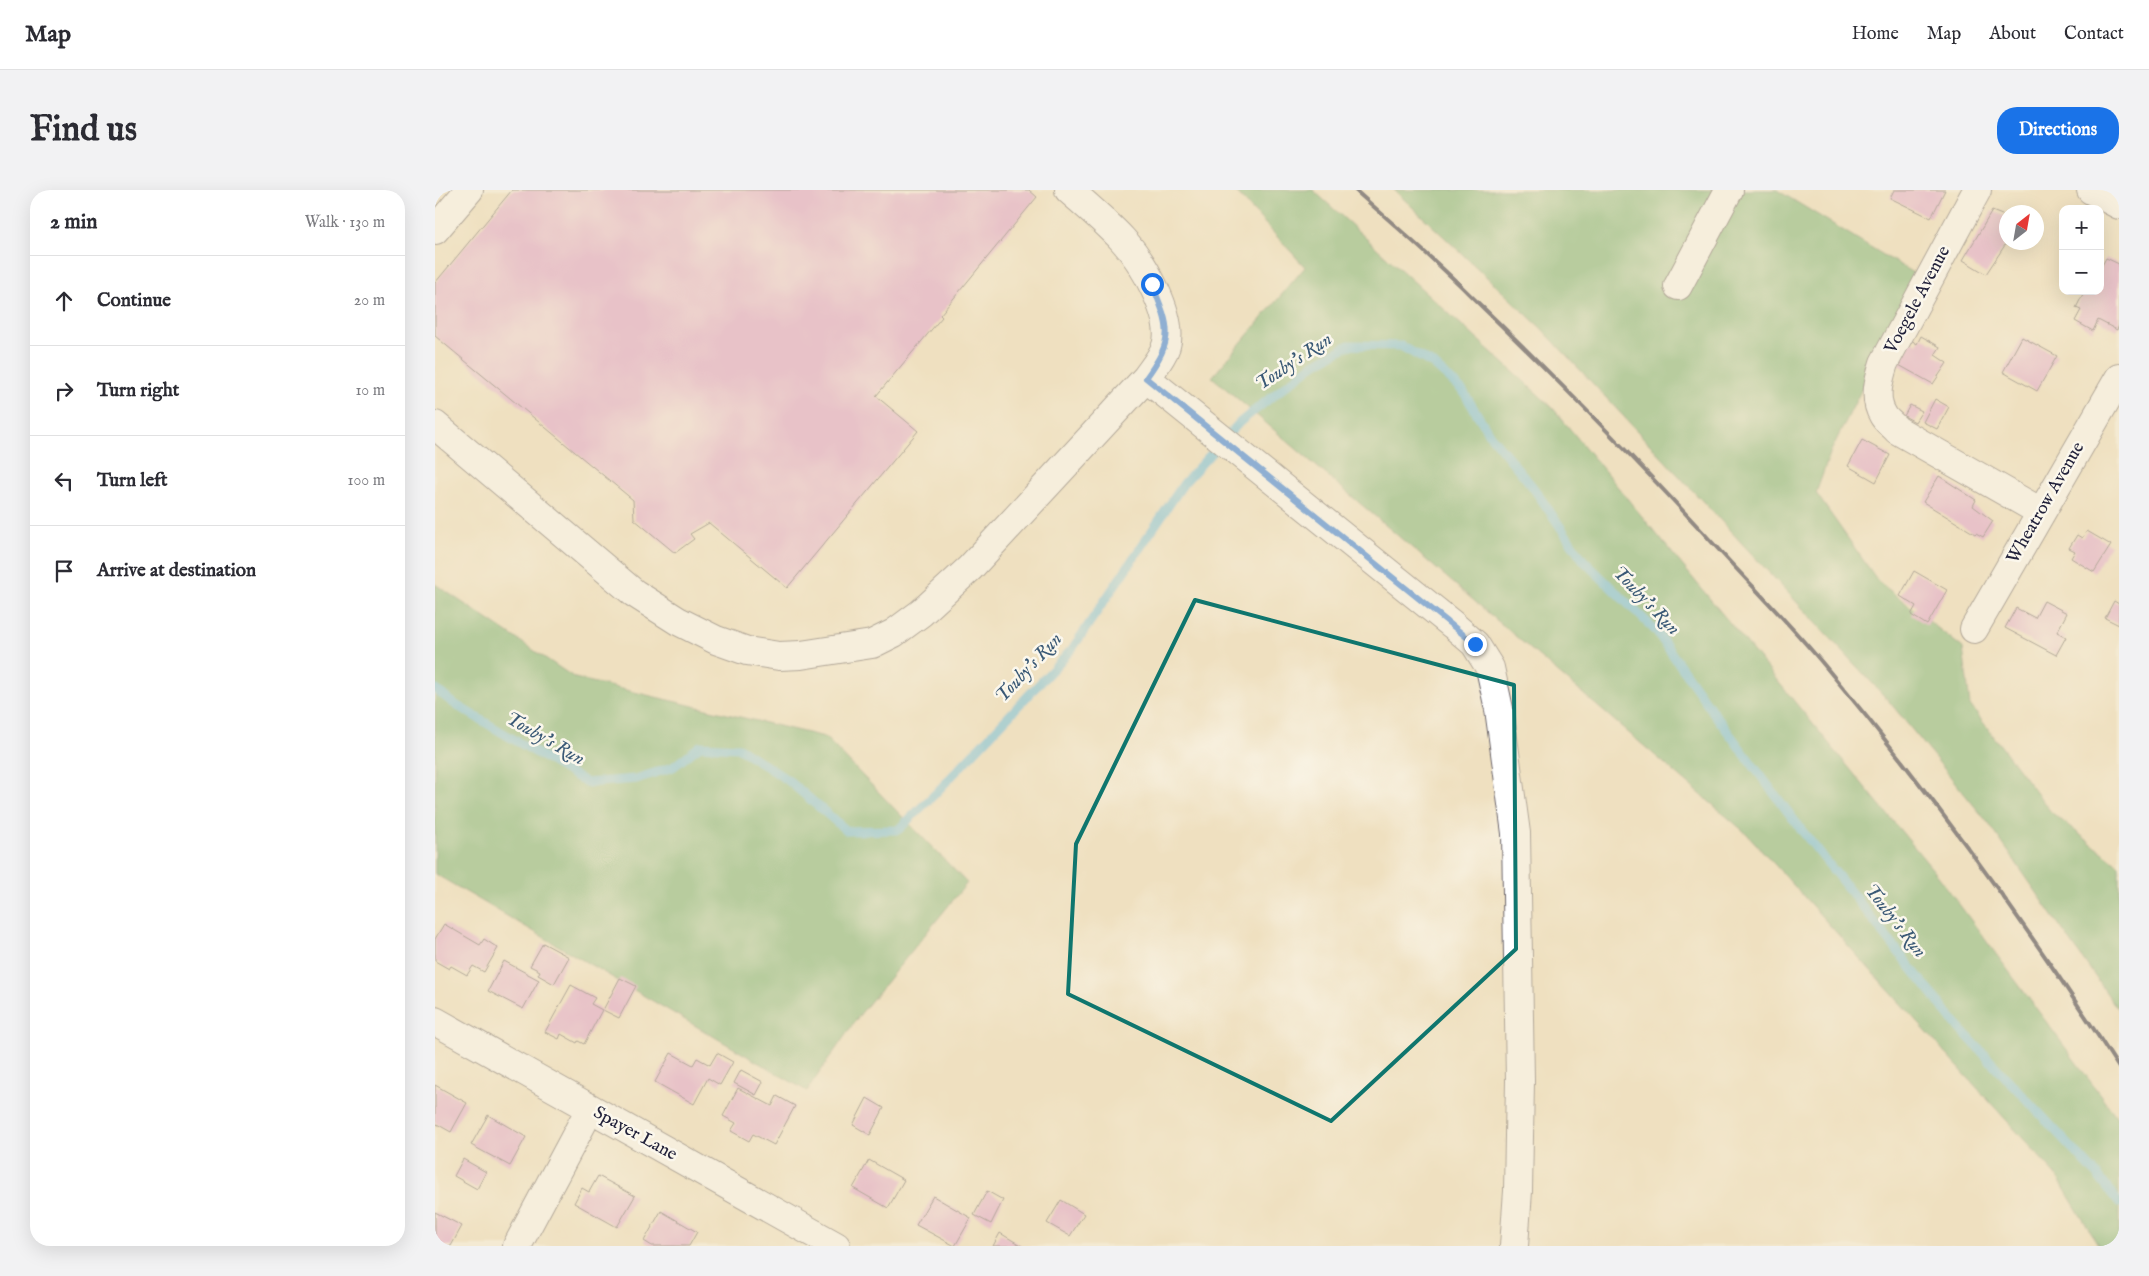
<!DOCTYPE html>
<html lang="en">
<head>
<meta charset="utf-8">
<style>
	:root { --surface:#fff; --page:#f2f2f3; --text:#2b2b33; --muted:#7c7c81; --line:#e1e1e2; --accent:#1a73e8 }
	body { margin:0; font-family:"IM FELL English",serif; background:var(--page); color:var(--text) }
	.controls { position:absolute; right:15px; top:15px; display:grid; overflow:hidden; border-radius:10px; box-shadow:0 5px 20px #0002 }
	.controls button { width:45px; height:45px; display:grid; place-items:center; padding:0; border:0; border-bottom:1px solid var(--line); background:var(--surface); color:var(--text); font:25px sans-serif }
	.compass { position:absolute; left:1564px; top:15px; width:45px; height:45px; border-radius:50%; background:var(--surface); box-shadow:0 5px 20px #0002; rotate:31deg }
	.stop { position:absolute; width:15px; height:15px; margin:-11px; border:4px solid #1a73e8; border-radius:50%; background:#fff }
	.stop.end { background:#1a73e8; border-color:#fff; box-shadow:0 1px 5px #0008 }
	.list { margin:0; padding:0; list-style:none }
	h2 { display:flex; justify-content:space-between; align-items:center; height:65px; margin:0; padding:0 20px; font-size:21px }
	h2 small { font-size:16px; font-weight:400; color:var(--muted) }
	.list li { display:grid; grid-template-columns:32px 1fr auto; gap:15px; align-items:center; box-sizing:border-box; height:90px; padding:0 20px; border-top:1px solid var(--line) }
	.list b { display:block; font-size:19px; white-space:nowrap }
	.list em { font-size:16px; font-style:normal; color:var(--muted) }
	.icon { flex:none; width:28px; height:28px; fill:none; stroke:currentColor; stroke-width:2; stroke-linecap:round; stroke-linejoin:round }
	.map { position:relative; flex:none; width:1684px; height:1056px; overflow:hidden; border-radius:20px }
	header { display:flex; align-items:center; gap:30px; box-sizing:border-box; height:70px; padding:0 25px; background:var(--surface); border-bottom:1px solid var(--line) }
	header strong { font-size:24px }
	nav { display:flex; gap:28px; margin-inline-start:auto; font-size:18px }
	.intro { display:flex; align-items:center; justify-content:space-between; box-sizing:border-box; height:120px; padding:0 30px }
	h1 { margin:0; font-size:35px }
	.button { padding:12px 22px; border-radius:20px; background:var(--accent); color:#fff; font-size:18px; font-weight:700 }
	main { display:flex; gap:30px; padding:0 30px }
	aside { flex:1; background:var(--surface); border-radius:20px; box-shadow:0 5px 20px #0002 }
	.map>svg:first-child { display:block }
</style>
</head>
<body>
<header>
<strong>Map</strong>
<nav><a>Home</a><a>Map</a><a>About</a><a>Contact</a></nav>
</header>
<div class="intro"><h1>Find us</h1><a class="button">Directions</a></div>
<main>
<aside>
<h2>2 min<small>Walk · 130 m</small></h2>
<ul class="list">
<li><svg class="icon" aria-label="ahead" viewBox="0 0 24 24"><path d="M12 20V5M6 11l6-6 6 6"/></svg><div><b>Continue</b></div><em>20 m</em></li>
<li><svg class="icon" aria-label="right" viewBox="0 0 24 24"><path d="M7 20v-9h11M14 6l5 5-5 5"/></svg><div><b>Turn right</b></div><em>10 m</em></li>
<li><svg class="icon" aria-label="left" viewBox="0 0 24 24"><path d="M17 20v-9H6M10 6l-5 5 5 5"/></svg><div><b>Turn left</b></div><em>100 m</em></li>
<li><svg class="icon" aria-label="arrive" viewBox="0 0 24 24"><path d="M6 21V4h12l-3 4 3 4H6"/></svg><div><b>Arrive at destination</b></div></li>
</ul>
</aside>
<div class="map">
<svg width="1684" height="1056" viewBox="0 0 1684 1056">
	<rect width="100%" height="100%" fill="#fbf7ec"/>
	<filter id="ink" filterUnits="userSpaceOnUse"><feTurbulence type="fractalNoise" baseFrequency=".02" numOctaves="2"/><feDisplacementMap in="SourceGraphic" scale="10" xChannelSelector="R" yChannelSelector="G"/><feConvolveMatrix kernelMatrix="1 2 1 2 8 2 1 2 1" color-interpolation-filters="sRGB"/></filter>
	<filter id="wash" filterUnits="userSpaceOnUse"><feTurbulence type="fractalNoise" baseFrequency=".0096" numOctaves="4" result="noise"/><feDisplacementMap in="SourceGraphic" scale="20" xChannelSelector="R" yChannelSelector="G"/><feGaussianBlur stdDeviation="1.12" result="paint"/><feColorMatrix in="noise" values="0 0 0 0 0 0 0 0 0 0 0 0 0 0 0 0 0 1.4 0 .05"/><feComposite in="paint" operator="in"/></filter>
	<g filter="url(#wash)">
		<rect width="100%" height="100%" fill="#efe0c0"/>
		<!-- forest -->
		<path fill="#74b476" stroke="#4b6b58" d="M799 0H878L1117 217 1504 687 1684 930V1056H1664L1621 985 1312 644 777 187 870 77Z
			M959 0H1342L1483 86 1396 261 1381 303 1443 391 1528 458 1535 515 1616 622 1684 675V821L1554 634 1452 509 1106 138Z
			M0 394 140 488 390 547 532 693 423 827 372 901 0 684Z"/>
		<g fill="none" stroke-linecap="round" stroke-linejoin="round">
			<!-- stream -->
			<path stroke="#64bce2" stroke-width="9" d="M0 499 21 515 152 593 201 589 238 577 265 556 304 558 354 591 412 641 463 640 500 604 637 459 749 293 805 232 876 176 914 155 966 156 998 174 1028 201 1055 245 1097 296 1149 371 1221 441 1278 522 1368 642 1520 833 1663 986 1684 1013"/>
		</g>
		<g id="blocks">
			<!-- building -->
			<path fill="#e09dd2" d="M77 0H594L602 7 505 125 507 127 441 206 483 241 352 398 274 333 255 344 259 349 240 363 199 329 198 310 0 146V93Z
				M1459 0H1510L1496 28 1455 8Z
				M1557 21 1572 27V52L1551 84 1528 70Z
				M1671 68 1684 74V135L1682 140 1663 130 1658 141 1640 131 1646 120 1641 118 1648 104 1647 101H1665V79Z
				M1486 146 1505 157 1500 165 1512 173 1498 194 1462 174 1476 150 1482 154Z
				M1587 147 1622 166 1602 201 1568 182Z
				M1500 209 1514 217 1502 239 1488 232Z
				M1475 215 1487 221 1480 232 1469 226Z
				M1427 250 1455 265 1441 292 1413 276Z
				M1504 286 1541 310 1538 316 1558 331 1548 347 1541 343 1540 344 1488 312Z
				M1652 341 1676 355 1659 382 1636 368 1640 361 1634 358 1642 345 1647 348Z
				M1479 381 1512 400 1492 435 1476 425 1481 416 1465 406Z
				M1609 411 1632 423 1622 442 1631 447 1621 465 1570 438 1581 418 1600 428Z
				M1679 411 1684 414V435L1670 428Z
				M9 734 45 755 49 749 63 758 49 782 38 776 32 785 16 776 14 779 0 771V749Z
				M108 753 134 767 119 794 103 785 105 781 95 776Z
				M69 771 104 790 88 819 53 801Z
				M185 788 201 796 184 828 168 820Z
				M136 795 160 808 156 814 167 820 149 854 143 851 142 853 126 844 124 849 110 842Z
				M236 863 258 875 262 868 275 875 282 863 298 872 285 895 273 888 259 914 220 892Z
				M306 880 328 892 321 905 299 893Z
				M0 895 32 913 16 942 0 933Z
				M303 898 337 916 342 906 360 916 339 955 318 944 314 951 296 941 301 933 288 926Z
				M432 908 449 918 435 945 418 935Z
				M53 925 91 947 75 976 36 955Z
				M28 969 51 982 42 999 19 986Z
				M434 970 469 990 453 1018 418 998Z
				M163 986 200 1006 182 1037 139 1013 147 998 154 1002Z
				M552 1001 568 1010 556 1034 539 1025Z
				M498 1006 536 1028 520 1056 481 1035Z
				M626 1010 649 1024 635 1046 612 1033Z
				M226 1021 262 1042 254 1056H217L209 1051Z
				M0 1022 27 1036 16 1056H0Z
				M565 1043 587 1056H558Z"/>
		</g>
	</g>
	<g filter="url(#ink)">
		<use href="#blocks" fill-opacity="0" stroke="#6a646a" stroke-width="1"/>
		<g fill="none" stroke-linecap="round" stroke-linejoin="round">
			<defs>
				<path id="minor" d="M1542 0 1449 173C1444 189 1438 209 1448 225 1451 231 1458 235 1462 240L1606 322
					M1656 0 1684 15
					M0 40 34 0
					M1243 96 1294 0
					M711 188 1018 435 1040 454 1055 478 1064 519 1081 643 1085 891 1083 1001 1079 1056
					M0 235 199 403 243 431 281 450 312 461 344 466 366 465 437 454 459 443 486 423 535 378 711 188C718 178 727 168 731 156 740 127 707 70 687 49 671 32 652 16 634 0
					M1539 439 1684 188
					M0 831 401 1056
					M82 1056 155 919"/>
			</defs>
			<!-- minor casing -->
			<use href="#minor" stroke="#6a646a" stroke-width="30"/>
			<!-- minor -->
			<use href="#minor" stroke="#fff" stroke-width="28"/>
			<!-- rail -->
			<path stroke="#22223b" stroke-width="4" d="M920 0C958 34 997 67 1033 103 1123 190 1211 279 1295 372 1327 406 1360 440 1390 476 1498 605 1593 736 1684 878"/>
		</g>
	</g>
	<g fill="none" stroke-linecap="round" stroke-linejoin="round" filter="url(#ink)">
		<!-- route -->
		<path stroke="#1a73e8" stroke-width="6" d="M717 94C735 138 740 148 711 188L1040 454"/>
	</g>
	<!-- marked area -->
	<path d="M0 0H1684V1056H0ZM760 410 1079 495 1081 759 896 931 633 804 641 654Z" fill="#efe0c0" fill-opacity=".55" fill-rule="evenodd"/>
	<path fill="none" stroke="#0f766e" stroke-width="4" stroke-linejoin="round" d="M760 410 1079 495 1081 759 896 931 633 804 641 654Z"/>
	<g text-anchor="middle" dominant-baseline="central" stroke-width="5" stroke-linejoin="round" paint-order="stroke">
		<!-- street labels -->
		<g font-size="18" fill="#22223b" stroke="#fbf7ec">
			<text transform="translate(1483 110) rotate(-62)">Voegele Avenue</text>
			<text transform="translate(1611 313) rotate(-60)">Wheatrow Avenue</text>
			<text transform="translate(200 944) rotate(29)">Spayer Lane</text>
		</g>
		<!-- water labels -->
		<g font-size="19" font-style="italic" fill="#395875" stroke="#fbf7ec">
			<text transform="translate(859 172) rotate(-34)">Touby's Run</text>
			<text transform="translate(1211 411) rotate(46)">Touby's Run</text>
			<text transform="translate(594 478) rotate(-47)">Touby's Run</text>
			<text transform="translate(110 549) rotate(30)">Touby's Run</text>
			<text transform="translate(1460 731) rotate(52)">Touby's Run</text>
		</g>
	</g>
</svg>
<div class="controls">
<button>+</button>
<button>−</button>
</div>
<svg class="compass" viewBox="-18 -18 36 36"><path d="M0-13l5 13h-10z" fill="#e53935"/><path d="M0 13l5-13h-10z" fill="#7c7c81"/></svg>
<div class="stop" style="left:717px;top:94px"></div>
<div class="stop end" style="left:1040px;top:454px"></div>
</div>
</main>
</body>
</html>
